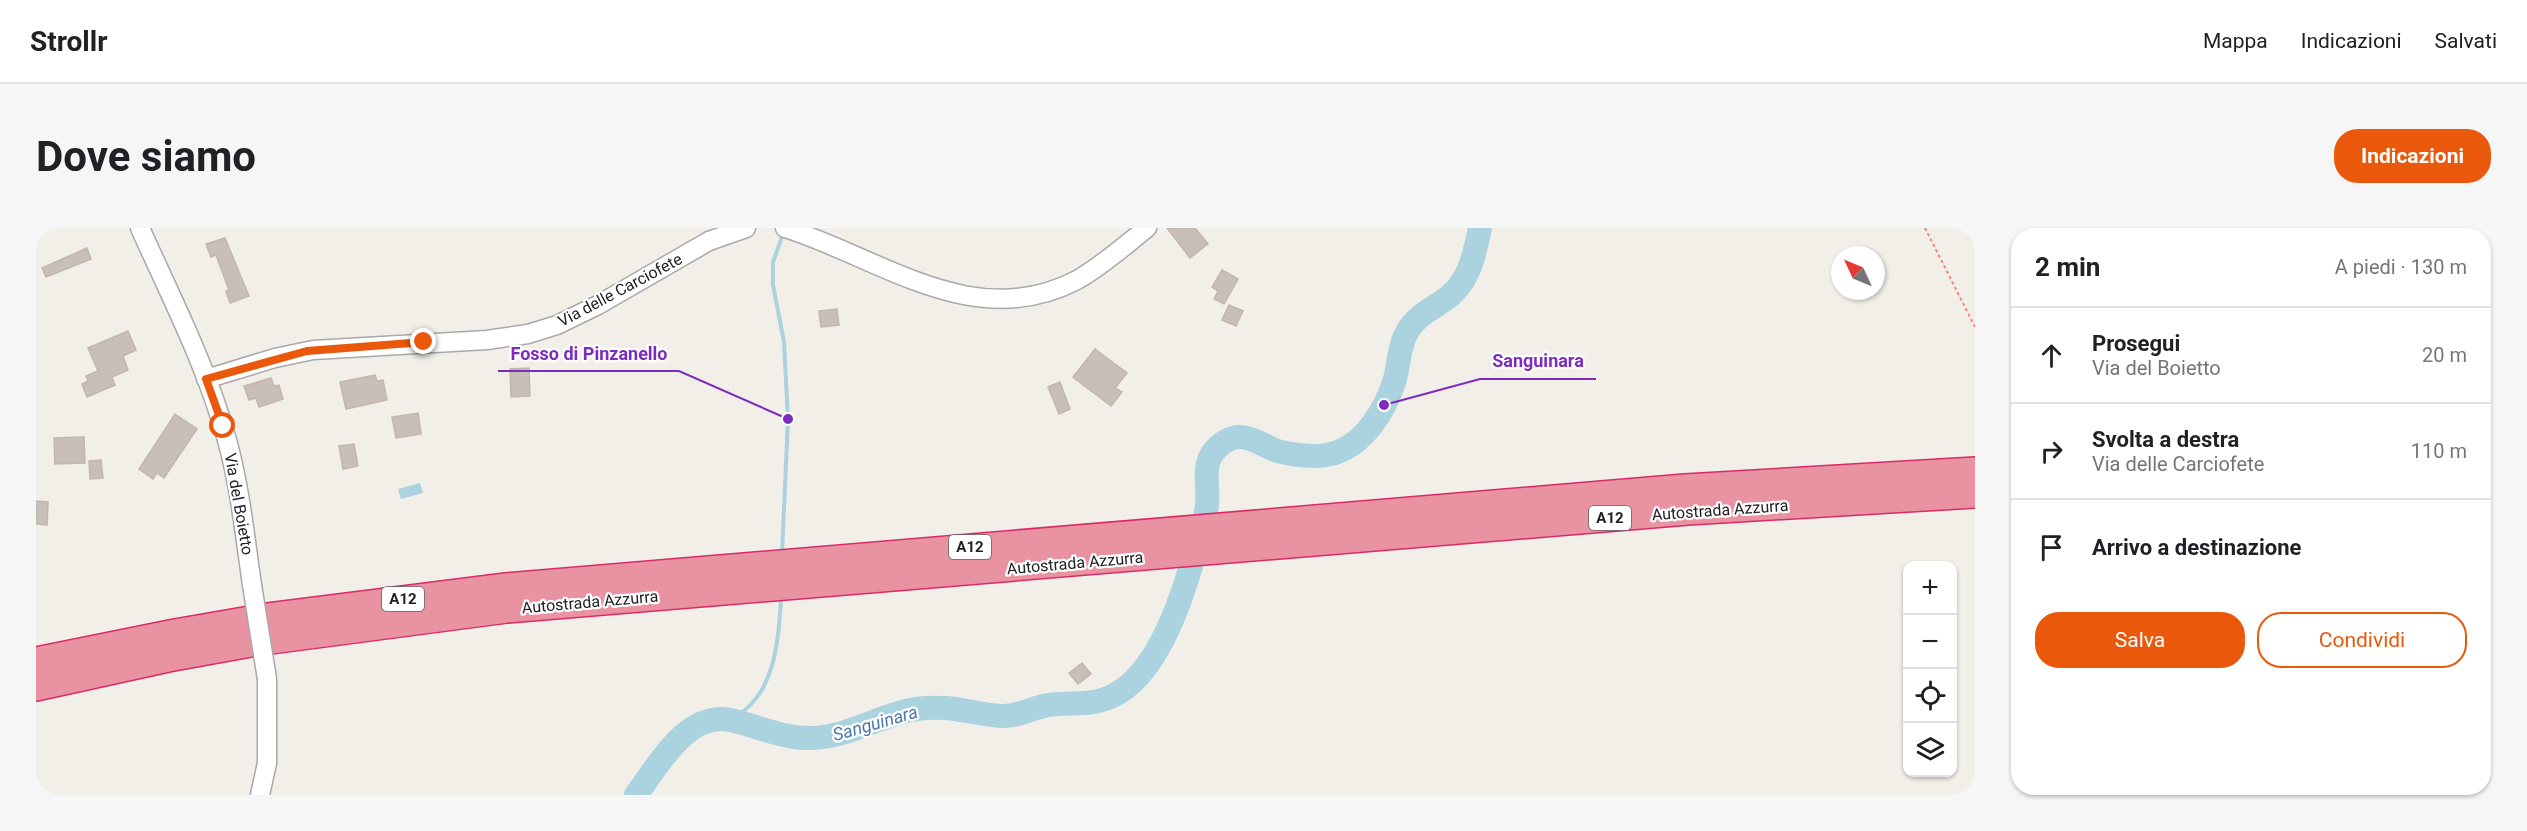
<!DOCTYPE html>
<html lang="it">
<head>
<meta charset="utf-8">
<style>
	:root { --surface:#fff; --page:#f6f6f6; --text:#202124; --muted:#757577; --line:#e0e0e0; --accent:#ea580c }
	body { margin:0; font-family:Roboto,sans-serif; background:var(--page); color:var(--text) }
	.controls { position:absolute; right:18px; bottom:18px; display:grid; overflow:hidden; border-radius:12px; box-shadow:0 2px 4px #0004 }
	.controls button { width:54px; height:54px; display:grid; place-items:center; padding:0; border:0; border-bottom:2px solid var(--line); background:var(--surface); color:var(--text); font:30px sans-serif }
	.compass { position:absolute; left:1795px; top:18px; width:54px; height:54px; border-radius:50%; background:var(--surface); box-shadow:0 2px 4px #0004; rotate:314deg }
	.stop { position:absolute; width:18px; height:18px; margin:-14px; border:4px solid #ea580c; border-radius:50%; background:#fff }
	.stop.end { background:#ea580c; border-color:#fff; box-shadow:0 2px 6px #0008 }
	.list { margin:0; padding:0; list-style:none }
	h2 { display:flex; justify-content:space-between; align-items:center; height:78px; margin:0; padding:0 24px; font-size:26px }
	h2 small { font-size:20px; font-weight:400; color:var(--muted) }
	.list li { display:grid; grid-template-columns:39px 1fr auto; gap:18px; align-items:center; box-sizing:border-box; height:96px; padding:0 24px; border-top:2px solid var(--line) }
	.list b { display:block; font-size:22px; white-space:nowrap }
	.list p { margin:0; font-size:20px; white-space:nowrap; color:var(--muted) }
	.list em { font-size:20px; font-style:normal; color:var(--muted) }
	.actions { display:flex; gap:12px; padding:18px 24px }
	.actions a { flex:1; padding:14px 0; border:2px solid var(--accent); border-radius:24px; text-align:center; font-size:21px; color:var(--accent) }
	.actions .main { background:var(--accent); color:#fff }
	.icon { flex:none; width:33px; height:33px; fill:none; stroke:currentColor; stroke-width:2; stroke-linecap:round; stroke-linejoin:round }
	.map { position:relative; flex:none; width:1939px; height:567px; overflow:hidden; border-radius:24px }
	header { display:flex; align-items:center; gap:36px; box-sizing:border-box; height:84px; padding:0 30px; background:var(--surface); border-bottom:2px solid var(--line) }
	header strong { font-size:28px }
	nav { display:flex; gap:33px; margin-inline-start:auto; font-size:21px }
	.intro { display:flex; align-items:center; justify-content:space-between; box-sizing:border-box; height:144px; padding:0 36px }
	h1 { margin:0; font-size:42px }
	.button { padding:15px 27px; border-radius:24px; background:var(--accent); color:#fff; font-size:21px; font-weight:700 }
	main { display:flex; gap:36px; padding:0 36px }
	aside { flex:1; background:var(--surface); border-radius:24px; box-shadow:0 2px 4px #0004 }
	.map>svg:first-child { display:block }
</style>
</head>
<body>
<header>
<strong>Strollr</strong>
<nav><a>Mappa</a><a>Indicazioni</a><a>Salvati</a></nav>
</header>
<div class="intro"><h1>Dove siamo</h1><a class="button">Indicazioni</a></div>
<main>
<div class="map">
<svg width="1939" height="567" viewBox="0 0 1939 567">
	<rect width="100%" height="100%" fill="#f2efe9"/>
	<!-- water -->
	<path fill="#aad3df" d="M384 255 387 265 365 271 362 261Z"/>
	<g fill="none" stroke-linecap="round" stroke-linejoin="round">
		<!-- stream -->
		<path stroke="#aad3df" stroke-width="4" d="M746 326 752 191 748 114 737 57V34L747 6
			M693 492C739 471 743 413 745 369"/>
		<!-- river -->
		<path stroke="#aad3df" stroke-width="24" d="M600 567C621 539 651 483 694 492 722 498 748 511 777 510 813 509 845 486 881 481 914 476 935 486 965 488 981 489 996 480 1012 477 1038 473 1057 480 1082 465 1132 436 1156 337 1170 284 1176 257 1159 232 1190 213 1208 202 1225 217 1241 223 1256 227 1280 230 1295 226 1328 218 1350 181 1359 151 1363 135 1363 118 1371 104 1379 89 1394 82 1407 73 1433 56 1438 29 1444 0"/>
	</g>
	<!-- building -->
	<path fill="#c7bfb8" stroke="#c4b6ab" stroke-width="1.5" d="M1131 0H1159L1172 16 1154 30Z
		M189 10 213 68 194 75 190 63 193 62 180 27 175 29 170 16Z
		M51 20 55 31 10 49 6 40Z
		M1186 42 1202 51 1188 76 1178 71 1182 63 1176 59Z
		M1193 77 1207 83 1200 98 1186 92Z
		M801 81 803 97 785 99 783 83Z
		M92 103 100 122 87 128 92 142 76 149 79 157 51 169 46 156 52 153 50 148 62 143 52 120Z
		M1059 121 1091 145 1079 160 1086 164 1075 178 1037 149Z
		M493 140 494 168 475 169 474 141Z
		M339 147 341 153 347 152 351 172 310 181 304 154Z
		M235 150 238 158 243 157 247 171 223 179 220 170 213 172 208 158Z
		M1024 154 1034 181 1023 186 1012 159Z
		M382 185 385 206 360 210 356 189Z
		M139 186 161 201 128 250 121 245 117 251 103 241Z
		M48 209 49 235 19 236 18 210Z
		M318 216 322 238 307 241 303 218Z
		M65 232 67 250 54 251 53 233Z
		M0 273 12 274 11 297 0 296Z
		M1046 435 1055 446 1042 456 1033 445Z"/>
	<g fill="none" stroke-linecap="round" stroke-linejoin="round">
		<defs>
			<path id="minor" d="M104 0C135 69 171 139 191 212 204 259 209 309 216 357
				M749 0C845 30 938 106 1041 52 1066 38 1088 18 1111 0
				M170 151 239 130 277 122 451 112 492 106 521 97 562 77 673 13 710 0
				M224 567 231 535V451"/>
			<path id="highway" d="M0 433 139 405 232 389 470 359 1649 260 1939 243
				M0 459 132 430 220 414 471 381 1652 283 1939 266"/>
		</defs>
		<!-- minor casing -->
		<use href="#minor" stroke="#a9a9a9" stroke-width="21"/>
		<!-- highway casing -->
		<use href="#highway" stroke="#dc2a67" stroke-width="30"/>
		<!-- path -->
		<path stroke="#fa8072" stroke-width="2" stroke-dasharray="3 3" stroke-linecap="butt" d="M1889 0 1939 99"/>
		<!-- minor -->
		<use href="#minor" stroke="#fff" stroke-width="18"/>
		<!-- highway -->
		<use href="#highway" stroke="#e892a2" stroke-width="27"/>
		<defs>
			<path id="minor-bridge" d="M216 357 231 451"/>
		</defs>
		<!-- minor-bridge casing -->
		<use href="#minor-bridge" stroke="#a9a9a9" stroke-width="21" stroke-linecap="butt"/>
		<!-- minor-bridge -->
		<use href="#minor-bridge" stroke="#fff" stroke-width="18"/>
	</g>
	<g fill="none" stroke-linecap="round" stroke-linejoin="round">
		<!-- route -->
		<path stroke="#ea580c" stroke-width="8" d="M187 198 170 151 271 123 388 114"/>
	</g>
	<g text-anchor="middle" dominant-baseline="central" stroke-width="4.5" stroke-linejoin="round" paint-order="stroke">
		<!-- shield labels -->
		<g fill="#fff" stroke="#646464" stroke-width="1.5">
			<rect x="1553" y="278" width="42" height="24" rx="4.5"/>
			<rect x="913" y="307" width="42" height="24" rx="4.5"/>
			<rect x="346" y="359" width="42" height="24" rx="4.5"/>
		</g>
		<g font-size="15" font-weight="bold" fill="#222">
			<text x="1574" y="290">A12</text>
			<text x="934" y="319">A12</text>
			<text x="367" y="371">A12</text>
		</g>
		<!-- street labels -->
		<g font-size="16" fill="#222" stroke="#fff">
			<text transform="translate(584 62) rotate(-28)">Via delle Carciofete</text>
			<text transform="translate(203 276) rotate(80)">Via del Boietto</text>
			<text transform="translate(1684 282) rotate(-4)">Autostrada Azzurra</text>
			<text transform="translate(1039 335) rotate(-5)">Autostrada Azzurra</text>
			<text transform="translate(554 374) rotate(-5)">Autostrada Azzurra</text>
		</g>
		<!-- water labels -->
		<g font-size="18" font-style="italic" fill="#4a7aab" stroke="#fff">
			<text transform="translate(839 495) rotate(-16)">Sanguinara</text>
		</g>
	</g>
	<!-- callouts -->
	<path fill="none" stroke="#7b2cbf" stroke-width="2" d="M752 191L643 143H462M1348 177L1444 151H1560"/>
	<g fill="#7b2cbf" stroke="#fff" stroke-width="2">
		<circle cx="752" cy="191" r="6"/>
		<circle cx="1348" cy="177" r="6"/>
	</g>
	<g font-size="18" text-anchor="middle" font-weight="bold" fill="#7b2cbf" stroke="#fff" stroke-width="4.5" stroke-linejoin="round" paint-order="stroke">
		<text x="553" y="132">Fosso di Pinzanello</text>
		<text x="1502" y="139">Sanguinara</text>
	</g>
</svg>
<div class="controls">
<button>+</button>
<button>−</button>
<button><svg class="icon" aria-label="locate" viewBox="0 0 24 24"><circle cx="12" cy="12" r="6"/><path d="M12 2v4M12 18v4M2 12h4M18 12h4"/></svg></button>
<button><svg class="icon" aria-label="layers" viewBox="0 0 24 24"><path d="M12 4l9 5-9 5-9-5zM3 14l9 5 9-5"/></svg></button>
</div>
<svg class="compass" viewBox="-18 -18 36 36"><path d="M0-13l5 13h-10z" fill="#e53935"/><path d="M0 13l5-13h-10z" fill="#757577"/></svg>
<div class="stop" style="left:187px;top:198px"></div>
<div class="stop end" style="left:388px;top:114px"></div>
</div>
<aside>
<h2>2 min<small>A piedi · 130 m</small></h2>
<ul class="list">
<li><svg class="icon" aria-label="ahead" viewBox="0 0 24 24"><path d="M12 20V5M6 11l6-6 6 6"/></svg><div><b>Prosegui</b><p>Via del Boietto</p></div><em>20 m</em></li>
<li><svg class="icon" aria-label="right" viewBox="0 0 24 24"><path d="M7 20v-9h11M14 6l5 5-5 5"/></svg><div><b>Svolta a destra</b><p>Via delle Carciofete</p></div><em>110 m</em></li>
<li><svg class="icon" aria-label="arrive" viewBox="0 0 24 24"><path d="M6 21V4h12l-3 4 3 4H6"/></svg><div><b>Arrivo a destinazione</b></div></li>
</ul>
<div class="actions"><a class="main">Salva</a><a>Condividi</a></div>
</aside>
</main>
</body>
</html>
